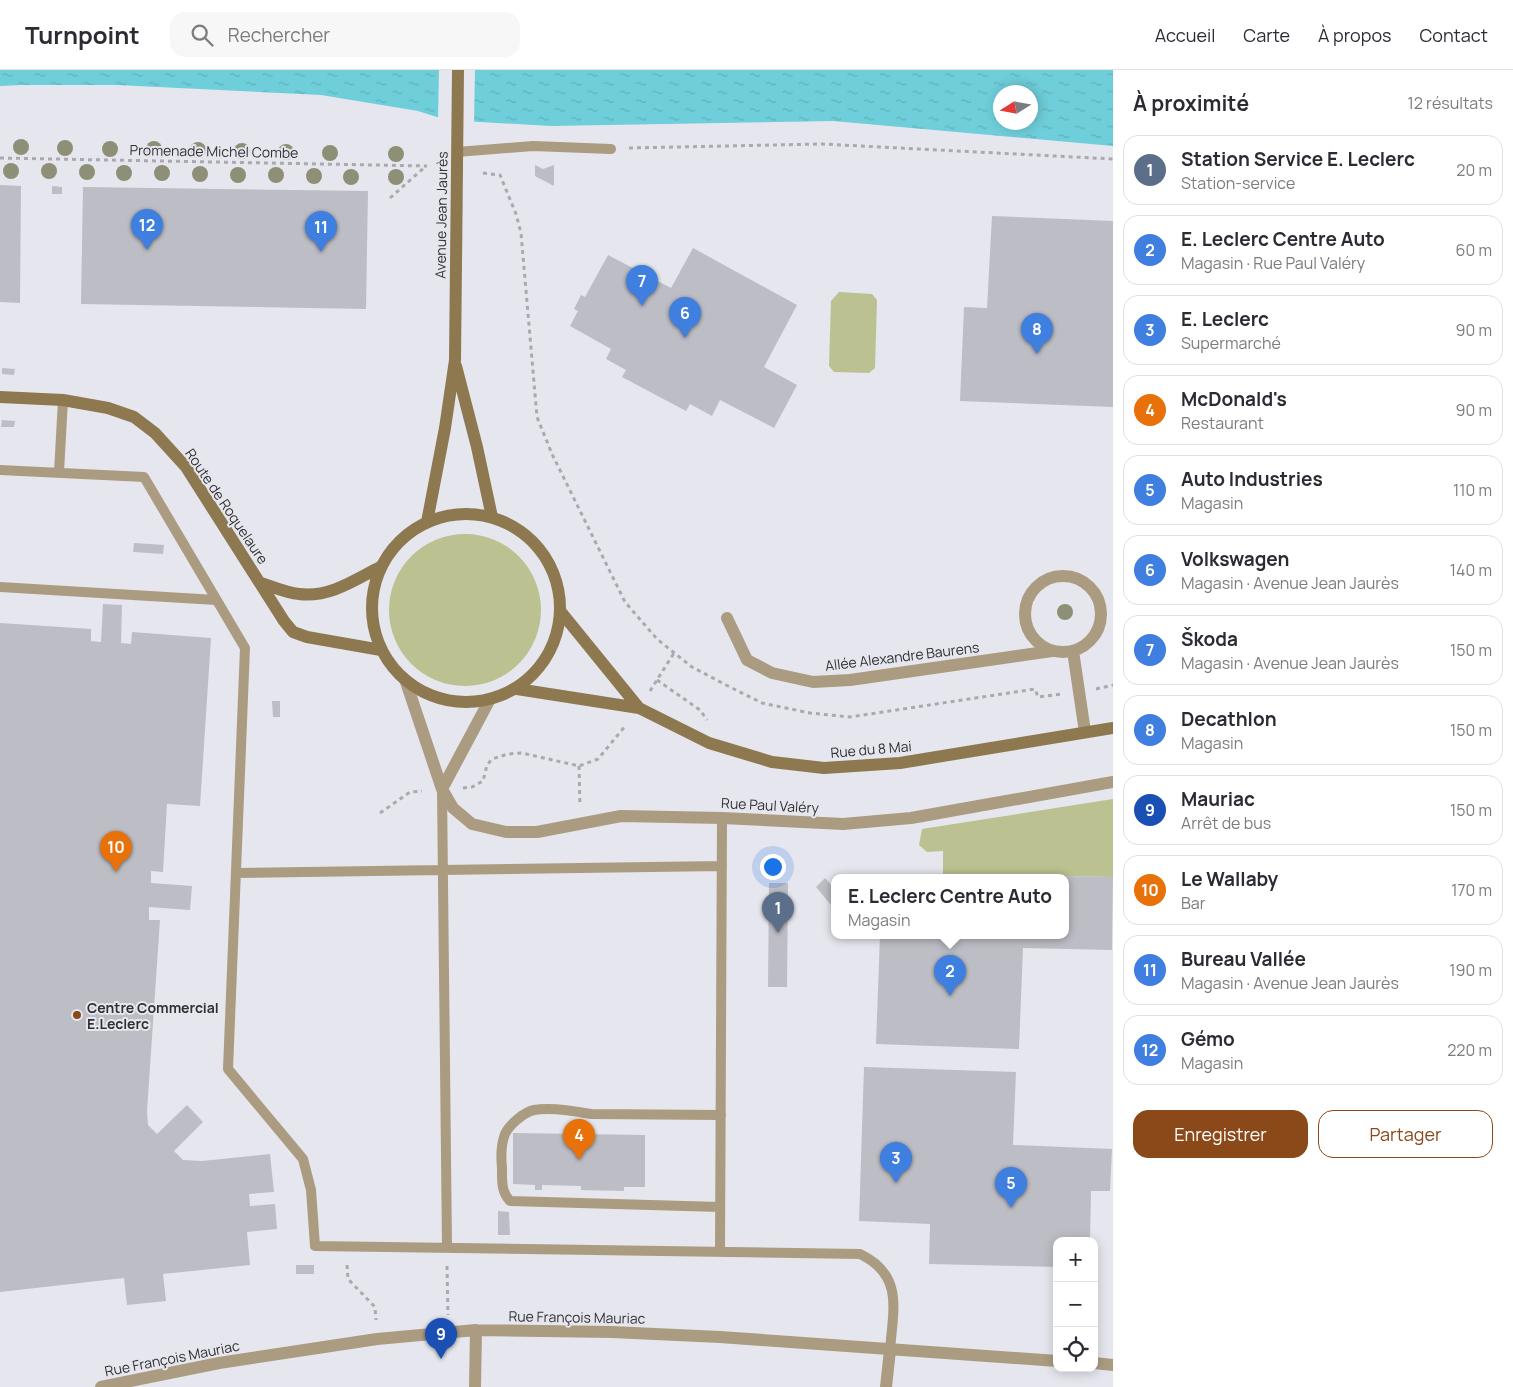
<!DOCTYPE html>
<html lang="fr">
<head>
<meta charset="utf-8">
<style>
	:root { --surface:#fff; --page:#f7f7f7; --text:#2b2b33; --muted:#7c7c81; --line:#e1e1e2; --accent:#8b4818 }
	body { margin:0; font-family:Manrope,sans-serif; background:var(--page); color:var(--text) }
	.controls { position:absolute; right:15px; bottom:15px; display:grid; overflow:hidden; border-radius:10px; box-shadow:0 2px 12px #0003 }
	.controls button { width:45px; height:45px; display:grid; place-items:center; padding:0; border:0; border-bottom:1px solid var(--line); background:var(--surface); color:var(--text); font:25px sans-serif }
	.compass { position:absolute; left:993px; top:15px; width:45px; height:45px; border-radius:50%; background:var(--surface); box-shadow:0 2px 12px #0003; rotate:259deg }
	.you { position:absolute; left:772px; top:796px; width:18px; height:18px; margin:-12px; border:4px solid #fff; border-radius:50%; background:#1a73e8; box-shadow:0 0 0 8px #1a73e833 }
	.badge { display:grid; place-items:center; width:32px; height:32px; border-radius:50%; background:var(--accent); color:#fff; font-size:16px; font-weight:700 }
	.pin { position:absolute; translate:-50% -41px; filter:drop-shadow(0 1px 2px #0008) }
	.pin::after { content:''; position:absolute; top:26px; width:18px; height:15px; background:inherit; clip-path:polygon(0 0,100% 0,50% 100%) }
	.popup { position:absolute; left:831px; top:804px; width:238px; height:65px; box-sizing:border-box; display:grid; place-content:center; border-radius:10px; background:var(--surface); filter:drop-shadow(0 1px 4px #0005); font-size:16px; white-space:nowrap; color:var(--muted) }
	.popup b { font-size:19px; color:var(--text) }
	.popup::after { content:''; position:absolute; left:50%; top:100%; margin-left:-10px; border:10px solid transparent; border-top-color:var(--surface) }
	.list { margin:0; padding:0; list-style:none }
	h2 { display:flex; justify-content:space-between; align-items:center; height:65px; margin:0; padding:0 20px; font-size:21px }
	h2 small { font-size:16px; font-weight:400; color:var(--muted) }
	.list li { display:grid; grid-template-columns:32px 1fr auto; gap:15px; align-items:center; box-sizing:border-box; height:70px; margin:0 10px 10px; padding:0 10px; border:1px solid var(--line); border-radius:15px }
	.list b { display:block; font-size:19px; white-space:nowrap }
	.list p { margin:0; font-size:16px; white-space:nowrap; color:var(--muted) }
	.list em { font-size:16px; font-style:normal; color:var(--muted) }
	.actions { display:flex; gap:10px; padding:15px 20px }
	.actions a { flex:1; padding:11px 0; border:1px solid var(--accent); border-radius:15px; text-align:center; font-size:18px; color:var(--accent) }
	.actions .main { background:var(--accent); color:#fff }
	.icon { flex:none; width:28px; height:28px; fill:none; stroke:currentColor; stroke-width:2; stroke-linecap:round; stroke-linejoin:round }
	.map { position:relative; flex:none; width:1113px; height:1317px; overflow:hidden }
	header { display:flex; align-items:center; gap:30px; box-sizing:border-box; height:70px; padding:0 25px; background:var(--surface); border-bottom:1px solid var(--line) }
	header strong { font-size:24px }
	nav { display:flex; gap:28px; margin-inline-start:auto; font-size:18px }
	.search { width:350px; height:45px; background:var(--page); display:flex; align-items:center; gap:12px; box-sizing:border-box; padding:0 18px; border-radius:15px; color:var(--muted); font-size:19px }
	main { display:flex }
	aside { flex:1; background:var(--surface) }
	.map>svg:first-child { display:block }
</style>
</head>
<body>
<header>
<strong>Turnpoint</strong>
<div class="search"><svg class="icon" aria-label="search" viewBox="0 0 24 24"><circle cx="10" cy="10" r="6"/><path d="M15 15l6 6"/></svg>Rechercher</div>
<nav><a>Accueil</a><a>Carte</a><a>À propos</a><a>Contact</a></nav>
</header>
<main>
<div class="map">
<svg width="1113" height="1317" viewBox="0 0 1113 1317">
	<defs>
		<pattern id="water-ripples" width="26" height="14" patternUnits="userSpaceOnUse" patternTransform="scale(1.25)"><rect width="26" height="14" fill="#6eced9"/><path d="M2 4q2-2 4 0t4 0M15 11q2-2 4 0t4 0" fill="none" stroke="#60b1bb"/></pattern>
	</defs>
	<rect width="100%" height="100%" fill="#e6e6ee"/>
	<!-- grass -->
	<path fill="#bbc190" d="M839 222 872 224 877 230 875 298 869 303 834 302 829 296 831 231Z
		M389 540a76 76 0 1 1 152 0a76 76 0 1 1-152 0Z
		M1113 729V807L989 804 988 807H943V781L927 782 919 775 922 759Z"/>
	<!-- water -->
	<path fill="url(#water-ripples)" fill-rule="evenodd" d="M0 0H1113V76L833 51 551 56 479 52 440 48 418 41 321 25 117 15H21L0 16ZM1001 22H1030V52H1001Z"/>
	<!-- pier -->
	<path fill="#e6e6ee" d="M439 0H475L474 54 438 50Z"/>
	<!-- building -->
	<path fill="#bdbdc5" d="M535 95 543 99 554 95V116L535 106Z
		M0 115 21 116 20 233 0 232Z
		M52 116 62 117V124H52Z
		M83 117 368 121 366 239 81 234Z
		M992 146 1113 151V337L960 331 964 237 987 238Z
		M693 178 797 235 764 297 797 315 774 358 720 330 712 346 690 334 686 341 622 307 626 300 606 289 611 279 570 256 578 241 574 239 581 225 585 227 608 185 671 218Z
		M2 298 15 299 14 305 2 304Z
		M2 350 15 351 14 357H1Z
		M134 473 164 475 163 484 133 482Z
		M103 534 122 535 121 573 131 574 132 562 211 568 200 736 167 734 163 802 151 801V813L192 816 190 840 149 837V850H160L147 1041 148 1055 157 1064 187 1035 203 1052 174 1081 183 1090 202 1091 270 1084 274 1122 249 1124 250 1136 275 1134 277 1159 247 1162 250 1195 163 1204 166 1231 127 1235 124 1208 0 1222V553L91 559V571L101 572Z
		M272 631H280V647H273Z
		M988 804 1055 806V807H988Z
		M1065 806 1113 807 1112 880 1023 878 1019 979 876 974 880 865H1065Z
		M825 808 835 819V832L831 835 816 817Z
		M769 813H788L787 917H768Z
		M864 997 1016 1002 1013 1075 1112 1079 1110 1121H1091L1090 1171H1057V1197L929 1194 930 1154 859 1151Z
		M513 1063 645 1065V1117H624V1121L581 1120V1116L542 1115V1120H535V1115L513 1114Z
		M498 1141 509 1142 510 1165H498Z
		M296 1195H314V1204H296Z"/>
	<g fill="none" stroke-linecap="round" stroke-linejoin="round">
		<!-- path -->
		<path stroke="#a9a9af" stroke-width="3" stroke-dasharray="4 4" stroke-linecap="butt" d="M629 78 822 74 1113 89
			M0 88 427 96
			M483 103 500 105 516 144 521 163 537 347 552 384 625 532 657 569 692 597 726 615 762 633 810 643 850 647 1035 619 1038 627 1061 624
			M390 128 426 96
			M657 610 700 640 707 650
			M1096 619 1113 615
			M650 621 674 583
			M579 696 580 735
			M463 718 472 717 483 711 487 695 492 689 508 684 522 683 579 696 598 689 626 655
			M380 743 410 722 422 721
			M347 1195 348 1209 375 1237 376 1250
			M447 1196 448 1245"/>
		<!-- lane -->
		<path stroke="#ab9c81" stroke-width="10" d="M457 82 533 76 611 79
			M0 400 144 407 245 578 228 999 303 1089 311 1120 315 1176 860 1184C904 1205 893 1240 890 1280
			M59 402 63 330
			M0 517 216 530
			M442 719 447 1178
			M236 803 722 796
			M720 1137 510 1131C501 1122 502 1110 502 1098 501 1088 501 1074 505 1064 509 1055 524 1042 534 1040 550 1037 575 1041 591 1044L721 1045
			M720 1182 722 748"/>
		<!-- street -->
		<path stroke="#ab9c81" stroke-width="12" d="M1025 544a38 38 0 1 1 76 0a38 38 0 1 1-76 0Z
			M727 548 747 590 772 603 813 612 850 610 1052 581
			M1073 581 1085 662
			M406 612 442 719 453 738 472 754 506 762H537L621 746 722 748 843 754 911 748 1113 712
			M442 719 489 631
			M1094 1293 1113 1295
			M101 1317 219 1293 377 1269 476 1260 612 1262 720 1267 1057 1291
			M475 1317 476 1260
			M886 1317 890 1280"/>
		<!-- secondary -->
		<path stroke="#8e7850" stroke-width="12" d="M456 296 477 377 492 447
			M0 327 63 330 108 338 134 347 155 363 186 397 284 551 293 562 307 567 381 580
			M372 538a94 94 0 1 1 188 0a94 94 0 1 1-188 0Z
			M427 452 445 358 455 290 458 0
			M261 513C273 517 287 523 299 524 329 528 355 510 380 497
			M561 542 639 638
			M517 619 639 638 709 673 772 692 824 698 900 693 1113 658"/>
	</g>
	<!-- trees -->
	<g fill="#8d9076">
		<circle cx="21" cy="77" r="8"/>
		<circle cx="65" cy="78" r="8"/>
		<circle cx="110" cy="79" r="8"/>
		<circle cx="154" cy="79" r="8"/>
		<circle cx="198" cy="80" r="8"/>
		<circle cx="242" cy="81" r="8"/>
		<circle cx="286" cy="82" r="8"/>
		<circle cx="330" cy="83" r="8"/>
		<circle cx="396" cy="84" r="8"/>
		<circle cx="11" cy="101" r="8"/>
		<circle cx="49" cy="101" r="8"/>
		<circle cx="87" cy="102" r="8"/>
		<circle cx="124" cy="103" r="8"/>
		<circle cx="162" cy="103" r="8"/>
		<circle cx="200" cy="104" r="8"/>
		<circle cx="238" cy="105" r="8"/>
		<circle cx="276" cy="105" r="8"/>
		<circle cx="314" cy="106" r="8"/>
		<circle cx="351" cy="107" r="8"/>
		<circle cx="396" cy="107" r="8"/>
		<circle cx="1065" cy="542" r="8"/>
	</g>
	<!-- markers -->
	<circle fill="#8b4818" stroke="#e6e6ee" stroke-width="2" cx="77" cy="945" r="5"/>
	<g text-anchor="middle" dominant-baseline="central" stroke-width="4" stroke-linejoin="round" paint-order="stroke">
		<!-- street labels -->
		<g font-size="14" fill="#303033" stroke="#e6e6ee">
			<text transform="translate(214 81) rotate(1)">Promenade Michel Combe</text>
			<text transform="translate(441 145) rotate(-89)">Avenue Jean Jaurès</text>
			<text transform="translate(227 436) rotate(56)">Route de Roquelaure</text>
			<text transform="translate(902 586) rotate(-7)">Allée Alexandre Baurens</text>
			<text transform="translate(871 679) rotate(-5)">Rue du 8 Mai</text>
			<text transform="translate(770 735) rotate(3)">Rue Paul Valéry</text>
			<text transform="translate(577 1247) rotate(1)">Rue François Mauriac</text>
			<text transform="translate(172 1288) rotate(-11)">Rue François Mauriac</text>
		</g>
		<!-- poi labels -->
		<g font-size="14" font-weight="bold" fill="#303033" stroke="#e6e6ee" text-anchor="start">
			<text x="87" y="937">Centre Commercial<tspan x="87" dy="16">E.Leclerc</tspan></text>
		</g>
	</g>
</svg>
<div class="controls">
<button>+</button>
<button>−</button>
<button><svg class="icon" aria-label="locate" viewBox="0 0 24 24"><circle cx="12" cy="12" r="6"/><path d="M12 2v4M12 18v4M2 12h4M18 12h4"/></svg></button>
</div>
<svg class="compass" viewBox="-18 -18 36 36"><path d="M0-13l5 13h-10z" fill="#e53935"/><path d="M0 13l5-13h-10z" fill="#7c7c81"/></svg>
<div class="you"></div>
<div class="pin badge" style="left:778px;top:863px;background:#5c6f8a">1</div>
<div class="pin badge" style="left:950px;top:926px;background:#3f7fe0">2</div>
<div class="popup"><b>E. Leclerc Centre Auto</b>Magasin</div>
<div class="pin badge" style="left:896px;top:1113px;background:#3f7fe0">3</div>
<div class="pin badge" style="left:579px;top:1090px;background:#e8710a">4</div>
<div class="pin badge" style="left:1011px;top:1138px;background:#3f7fe0">5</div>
<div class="pin badge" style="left:685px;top:268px;background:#3f7fe0">6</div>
<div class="pin badge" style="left:642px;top:236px;background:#3f7fe0">7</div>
<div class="pin badge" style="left:1037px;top:284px;background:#3f7fe0">8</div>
<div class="pin badge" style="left:441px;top:1289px;background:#1a4fb4">9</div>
<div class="pin badge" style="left:116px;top:802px;background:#e8710a">10</div>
<div class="pin badge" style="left:321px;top:182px;background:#3f7fe0">11</div>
<div class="pin badge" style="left:147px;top:180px;background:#3f7fe0">12</div>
</div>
<aside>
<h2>À proximité<small>12 résultats</small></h2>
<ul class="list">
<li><span class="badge" style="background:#5c6f8a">1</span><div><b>Station Service E. Leclerc</b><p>Station-service</p></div><em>20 m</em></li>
<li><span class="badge" style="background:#3f7fe0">2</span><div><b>E. Leclerc Centre Auto</b><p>Magasin · Rue Paul Valéry</p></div><em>60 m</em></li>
<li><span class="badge" style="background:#3f7fe0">3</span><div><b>E. Leclerc</b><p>Supermarché</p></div><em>90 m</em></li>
<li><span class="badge" style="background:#e8710a">4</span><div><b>McDonald's</b><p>Restaurant</p></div><em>90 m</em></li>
<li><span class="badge" style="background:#3f7fe0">5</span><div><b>Auto Industries</b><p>Magasin</p></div><em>110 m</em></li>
<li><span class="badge" style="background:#3f7fe0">6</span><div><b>Volkswagen</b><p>Magasin · Avenue Jean Jaurès</p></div><em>140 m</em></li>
<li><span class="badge" style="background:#3f7fe0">7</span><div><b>Škoda</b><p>Magasin · Avenue Jean Jaurès</p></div><em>150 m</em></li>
<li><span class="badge" style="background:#3f7fe0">8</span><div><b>Decathlon</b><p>Magasin</p></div><em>150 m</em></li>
<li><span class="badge" style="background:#1a4fb4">9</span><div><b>Mauriac</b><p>Arrêt de bus</p></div><em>150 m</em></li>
<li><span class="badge" style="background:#e8710a">10</span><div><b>Le Wallaby</b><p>Bar</p></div><em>170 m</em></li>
<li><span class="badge" style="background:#3f7fe0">11</span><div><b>Bureau Vallée</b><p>Magasin · Avenue Jean Jaurès</p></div><em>190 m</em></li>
<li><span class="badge" style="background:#3f7fe0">12</span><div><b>Gémo</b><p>Magasin</p></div><em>220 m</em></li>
</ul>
<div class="actions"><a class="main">Enregistrer</a><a>Partager</a></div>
</aside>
</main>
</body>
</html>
